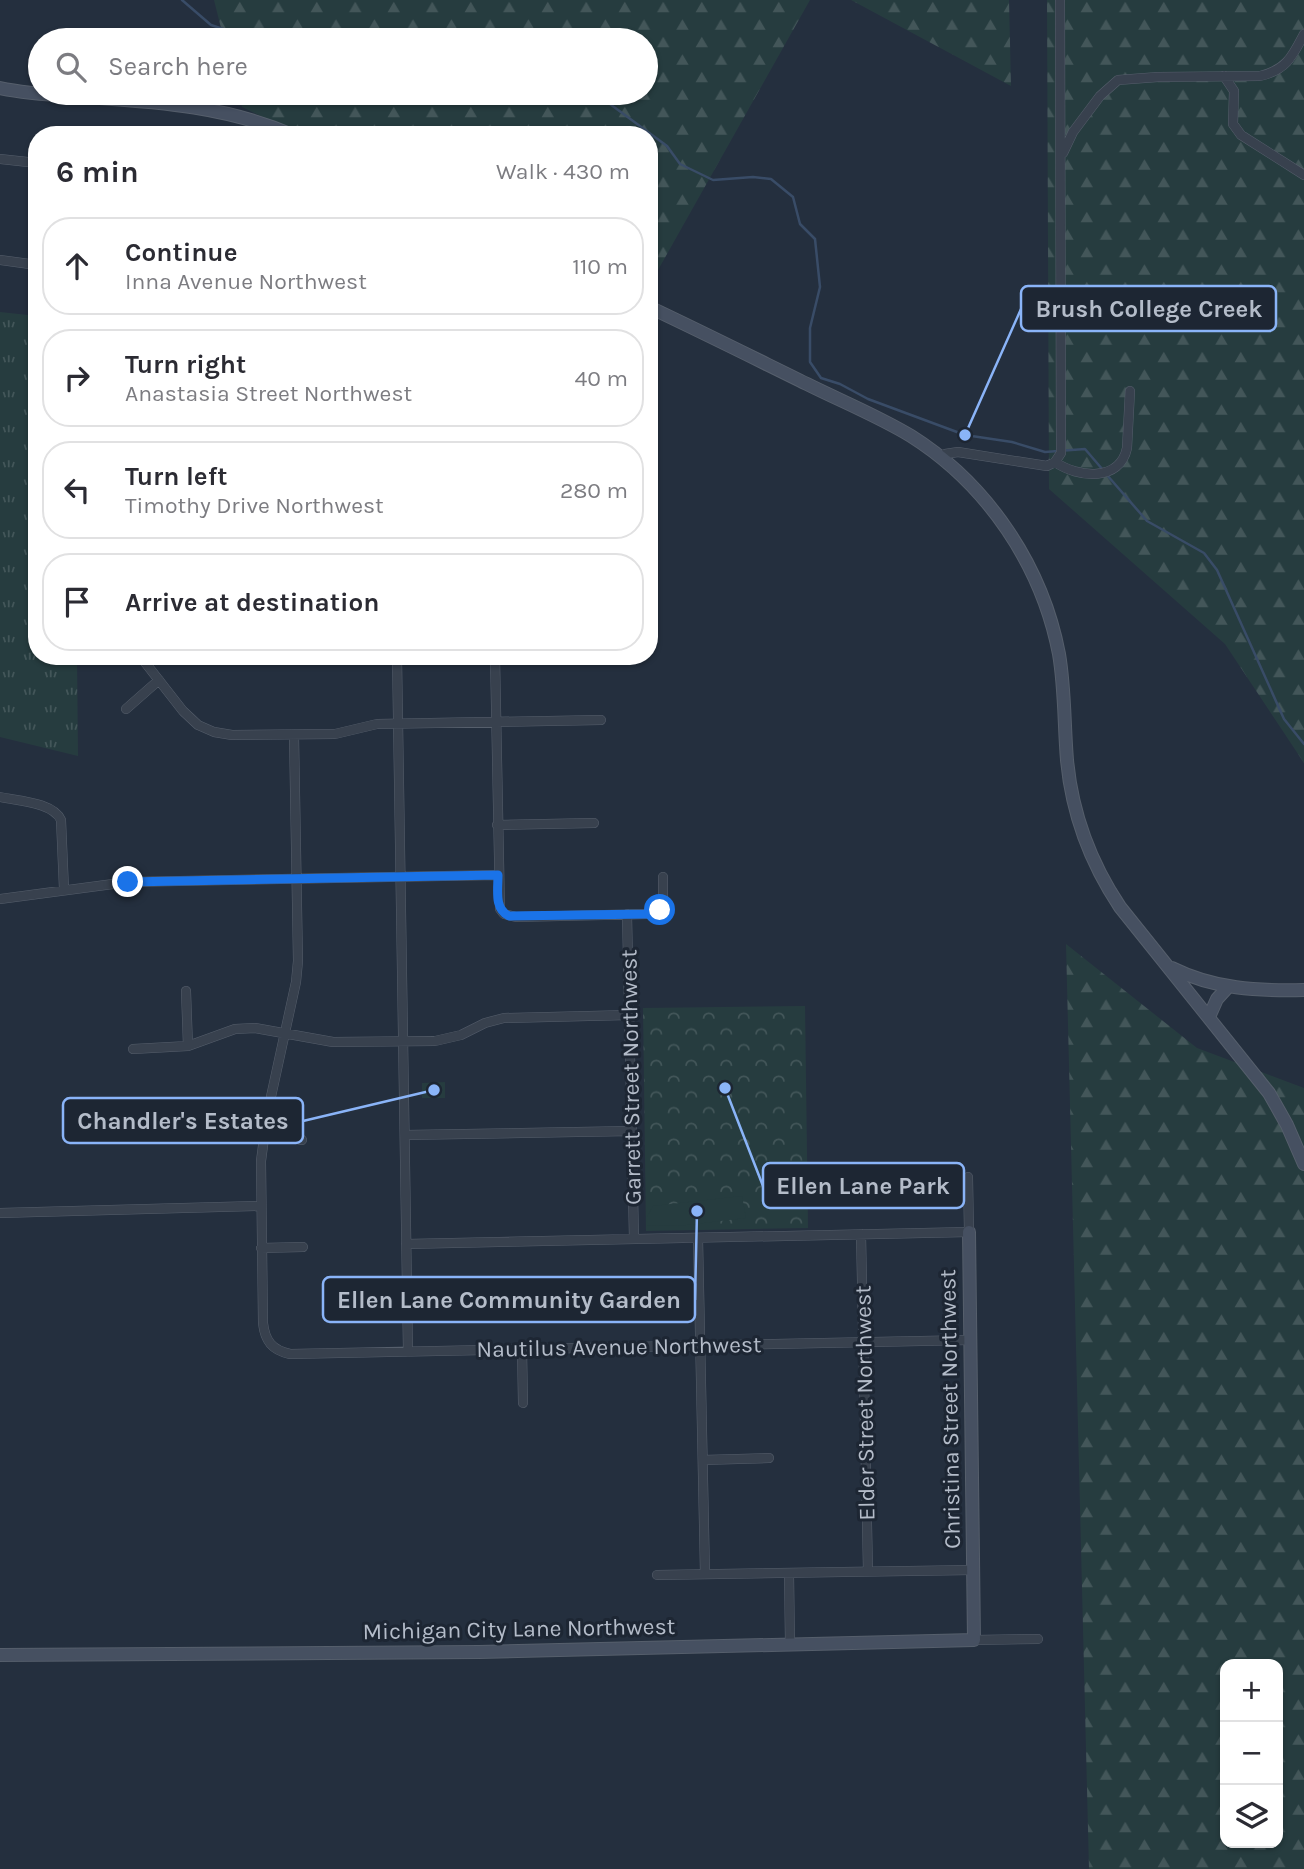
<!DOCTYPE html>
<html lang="en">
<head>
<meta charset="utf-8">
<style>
	:root { --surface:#fff; --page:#f7f7f7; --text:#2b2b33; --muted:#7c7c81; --line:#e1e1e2 }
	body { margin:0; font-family:Karla,sans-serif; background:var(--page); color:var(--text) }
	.controls { position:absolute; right:21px; bottom:21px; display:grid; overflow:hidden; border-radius:14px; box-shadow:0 2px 5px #0004 }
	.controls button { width:63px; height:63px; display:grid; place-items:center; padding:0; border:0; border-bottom:2px solid var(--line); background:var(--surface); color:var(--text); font:35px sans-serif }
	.stop { position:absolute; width:21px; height:21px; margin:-16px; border:5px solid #1a73e8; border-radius:50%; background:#fff }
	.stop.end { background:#1a73e8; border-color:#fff; box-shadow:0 2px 7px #0008 }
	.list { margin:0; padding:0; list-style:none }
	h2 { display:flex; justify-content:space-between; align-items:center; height:91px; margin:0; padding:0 28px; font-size:30px }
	h2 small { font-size:23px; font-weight:400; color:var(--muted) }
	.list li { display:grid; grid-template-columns:46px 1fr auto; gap:21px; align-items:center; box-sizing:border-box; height:98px; margin:0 14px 14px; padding:0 14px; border:2px solid var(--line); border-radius:28px }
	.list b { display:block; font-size:26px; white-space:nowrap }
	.list p { margin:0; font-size:23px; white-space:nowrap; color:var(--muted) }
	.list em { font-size:23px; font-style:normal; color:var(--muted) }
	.icon { flex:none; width:38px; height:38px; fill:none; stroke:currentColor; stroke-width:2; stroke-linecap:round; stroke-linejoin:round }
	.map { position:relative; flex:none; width:1304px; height:1869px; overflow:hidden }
	.search { position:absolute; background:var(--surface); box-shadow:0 2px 5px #0004; left:28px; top:28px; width:630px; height:77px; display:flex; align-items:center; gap:18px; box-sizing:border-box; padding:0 24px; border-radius:38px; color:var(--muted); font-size:26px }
	.panel { position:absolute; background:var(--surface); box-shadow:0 2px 5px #0004; left:28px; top:126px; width:630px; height:539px; border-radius:28px }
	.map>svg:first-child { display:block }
</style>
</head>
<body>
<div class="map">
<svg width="1304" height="1869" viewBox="0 0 1304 1869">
	<defs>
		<pattern id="grass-tufts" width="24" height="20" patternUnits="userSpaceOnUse" patternTransform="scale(1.75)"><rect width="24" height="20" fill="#263c3f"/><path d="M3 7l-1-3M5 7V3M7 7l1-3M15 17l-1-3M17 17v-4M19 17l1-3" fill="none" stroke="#435659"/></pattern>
		<pattern id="forest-firs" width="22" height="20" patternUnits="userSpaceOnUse" patternTransform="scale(1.75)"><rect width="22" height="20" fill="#263c3f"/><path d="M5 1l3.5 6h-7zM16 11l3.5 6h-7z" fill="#435659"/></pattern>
		<pattern id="park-crowns" width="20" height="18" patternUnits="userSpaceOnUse" patternTransform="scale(1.75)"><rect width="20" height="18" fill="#263c3f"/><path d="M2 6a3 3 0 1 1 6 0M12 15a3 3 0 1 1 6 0" fill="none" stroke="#435659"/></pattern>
	</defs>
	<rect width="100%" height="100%" fill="#242f3e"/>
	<!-- grass -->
	<path fill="url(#grass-tufts)" d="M0 312 37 316V656H77L78 756 0 737Z"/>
	<!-- forest -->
	<path fill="url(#forest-firs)" fill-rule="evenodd" d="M214 0H810L649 286V135H301L242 107 238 93H646V40H224Z
		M851 0H1009L1011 86Z
		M1047 0H1304V763L1225 644 1049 489Z
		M1066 944 1197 1048 1304 1088V1869H1089ZM1225 1664H1278V1843H1225Z"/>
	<!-- park -->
	<path fill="url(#park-crowns)" d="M805 1006 808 1228 646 1231 643 1008Z"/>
	<!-- garden -->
	<path fill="#263c3f" d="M445 1082V1098H422V1083Z
		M742 1196 746 1218 687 1225 647 1226V1217L653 1206Z"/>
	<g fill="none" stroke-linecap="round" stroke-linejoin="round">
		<!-- stream -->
		<path stroke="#394c67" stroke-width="2.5" d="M182 0 211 25 256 40
			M595 93 667 146 680 164 713 180 753 177 771 179 793 197 800 224 815 239 820 287 810 328V362L821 378 840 384 868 399 965 435 1012 442 1045 452 1085 449 1103 470
			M1107 475 1147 521 1204 553 1217 570 1284 719 1304 744"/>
		<defs>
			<path id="street" d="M1224 76 1234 91 1233 124 1241 135 1304 175
				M1063 153 1073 132 1100 96 1118 80 1158 77 1260 76C1286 70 1292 57 1304 34
				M0 159 37 163
				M0 260 37 265
				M942 458 945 454 958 452 1047 466 1055 462 1061 453 1060 0
				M1055 462C1078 478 1120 482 1127 448L1130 391
				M140 656 183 711 198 725 214 732 232 735 335 734 377 724 601 720
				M397 656 408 1352
				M495 656 500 909 504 914 516 917 648 914 660 910 663 901V877
				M126 709 159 680
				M294 735 298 961 296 982 267 1115 261 1161 263 1323C265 1341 272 1350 290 1354L970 1340
				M0 797C17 801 53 802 61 820L64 889
				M497 825 594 823
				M0 899 128 882 498 875
				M627 914 634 1239
				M186 991 188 1046
				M133 1049 188 1046 235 1029 255 1028 333 1042 435 1041 461 1035 485 1023 504 1018 629 1015
				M264 1132 302 1140
				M405 1135 632 1131
				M0 1213 260 1206
				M861 1234 868 1571
				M698 1238 705 1574
				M406 1244 969 1232 968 1177
				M261 1248 303 1247
				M522 1349 523 1403
				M703 1460 769 1458
				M789 1573 790 1644
				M657 1575 973 1570
				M974 1640 1038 1639"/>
			<path id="secondary" d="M0 88C28 94 57 95 86 97 157 102 226 106 292 135
				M649 307C702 332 754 358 807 384 841 401 878 416 911 436 987 484 1042 565 1059 654 1065 689 1064 724 1067 760 1072 814 1090 862 1120 907L1269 1093 1287 1125 1304 1164
				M1172 968C1214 989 1257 991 1304 990
				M1209 1017 1217 999 1228 987
				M0 1655 479 1652 974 1640 969 1232"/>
		</defs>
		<!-- street casing -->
		<use href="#street" stroke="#565f6c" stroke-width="10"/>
		<!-- secondary casing -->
		<use href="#secondary" stroke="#565f6c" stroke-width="14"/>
		<!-- street -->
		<use href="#street" stroke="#38414e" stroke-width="9"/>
		<!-- secondary -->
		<use href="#secondary" stroke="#465061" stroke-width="12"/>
	</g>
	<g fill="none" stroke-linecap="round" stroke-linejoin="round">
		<!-- route -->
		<path stroke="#1a73e8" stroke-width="9" d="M128 882 498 875C498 890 494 909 509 916L648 914 660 910"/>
	</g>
	<g text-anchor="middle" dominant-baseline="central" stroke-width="6" stroke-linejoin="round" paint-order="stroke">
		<!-- street labels -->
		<g font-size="23" fill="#b4bcc9" stroke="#1d2633">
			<text transform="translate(631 1077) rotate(-91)">Garrett Street Northwest</text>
			<text transform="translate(619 1347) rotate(-1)">Nautilus Avenue Northwest</text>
			<text transform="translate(865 1403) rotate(-91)">Elder Street Northwest</text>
			<text transform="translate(950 1409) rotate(-91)">Christina Street Northwest</text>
			<text transform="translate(519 1629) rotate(-1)">Michigan City Lane Northwest</text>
		</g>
	</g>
	<!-- callouts -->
	<path fill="none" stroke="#8ab4f8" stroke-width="2.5" d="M965 435L1021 309M434 1090L303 1121M725 1088L763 1186M697 1211L695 1300"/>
	<g fill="#8ab4f8" stroke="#1d2633" stroke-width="2.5">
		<circle cx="965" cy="435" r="7"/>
		<circle cx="434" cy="1090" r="7"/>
		<circle cx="725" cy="1088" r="7"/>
		<circle cx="697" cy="1211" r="7"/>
	</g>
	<g fill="#1d2633" stroke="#8ab4f8" stroke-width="2.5">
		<rect x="1021" y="286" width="255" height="45" rx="7"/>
		<rect x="63" y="1098" width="240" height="45" rx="7"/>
		<rect x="763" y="1163" width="201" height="45" rx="7"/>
		<rect x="323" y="1277" width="372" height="45" rx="7"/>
	</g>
	<g font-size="24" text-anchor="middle" font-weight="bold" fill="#b4bcc9">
		<text x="1149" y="317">Brush College Creek</text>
		<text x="183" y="1129">Chandler's Estates</text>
		<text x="863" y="1194">Ellen Lane Park</text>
		<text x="509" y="1308">Ellen Lane Community Garden</text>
	</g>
</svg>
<div class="controls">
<button>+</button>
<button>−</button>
<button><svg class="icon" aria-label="layers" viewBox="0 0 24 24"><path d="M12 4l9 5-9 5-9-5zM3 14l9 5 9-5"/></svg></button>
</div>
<div class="stop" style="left:660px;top:910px"></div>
<div class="stop end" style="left:128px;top:882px"></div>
<div class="search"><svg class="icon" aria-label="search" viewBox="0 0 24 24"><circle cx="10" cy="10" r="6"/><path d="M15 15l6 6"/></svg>Search here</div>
<section class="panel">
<h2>6 min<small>Walk · 430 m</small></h2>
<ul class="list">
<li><svg class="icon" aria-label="ahead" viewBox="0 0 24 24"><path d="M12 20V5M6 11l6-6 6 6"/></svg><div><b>Continue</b><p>Inna Avenue Northwest</p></div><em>110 m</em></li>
<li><svg class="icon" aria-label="right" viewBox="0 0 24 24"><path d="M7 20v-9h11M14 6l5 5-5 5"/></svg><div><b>Turn right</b><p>Anastasia Street Northwest</p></div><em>40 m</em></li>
<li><svg class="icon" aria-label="left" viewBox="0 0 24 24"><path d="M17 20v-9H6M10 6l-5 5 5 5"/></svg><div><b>Turn left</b><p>Timothy Drive Northwest</p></div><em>280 m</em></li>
<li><svg class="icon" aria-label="arrive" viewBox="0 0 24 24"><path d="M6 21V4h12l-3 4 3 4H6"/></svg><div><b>Arrive at destination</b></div></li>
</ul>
</section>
</div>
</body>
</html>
